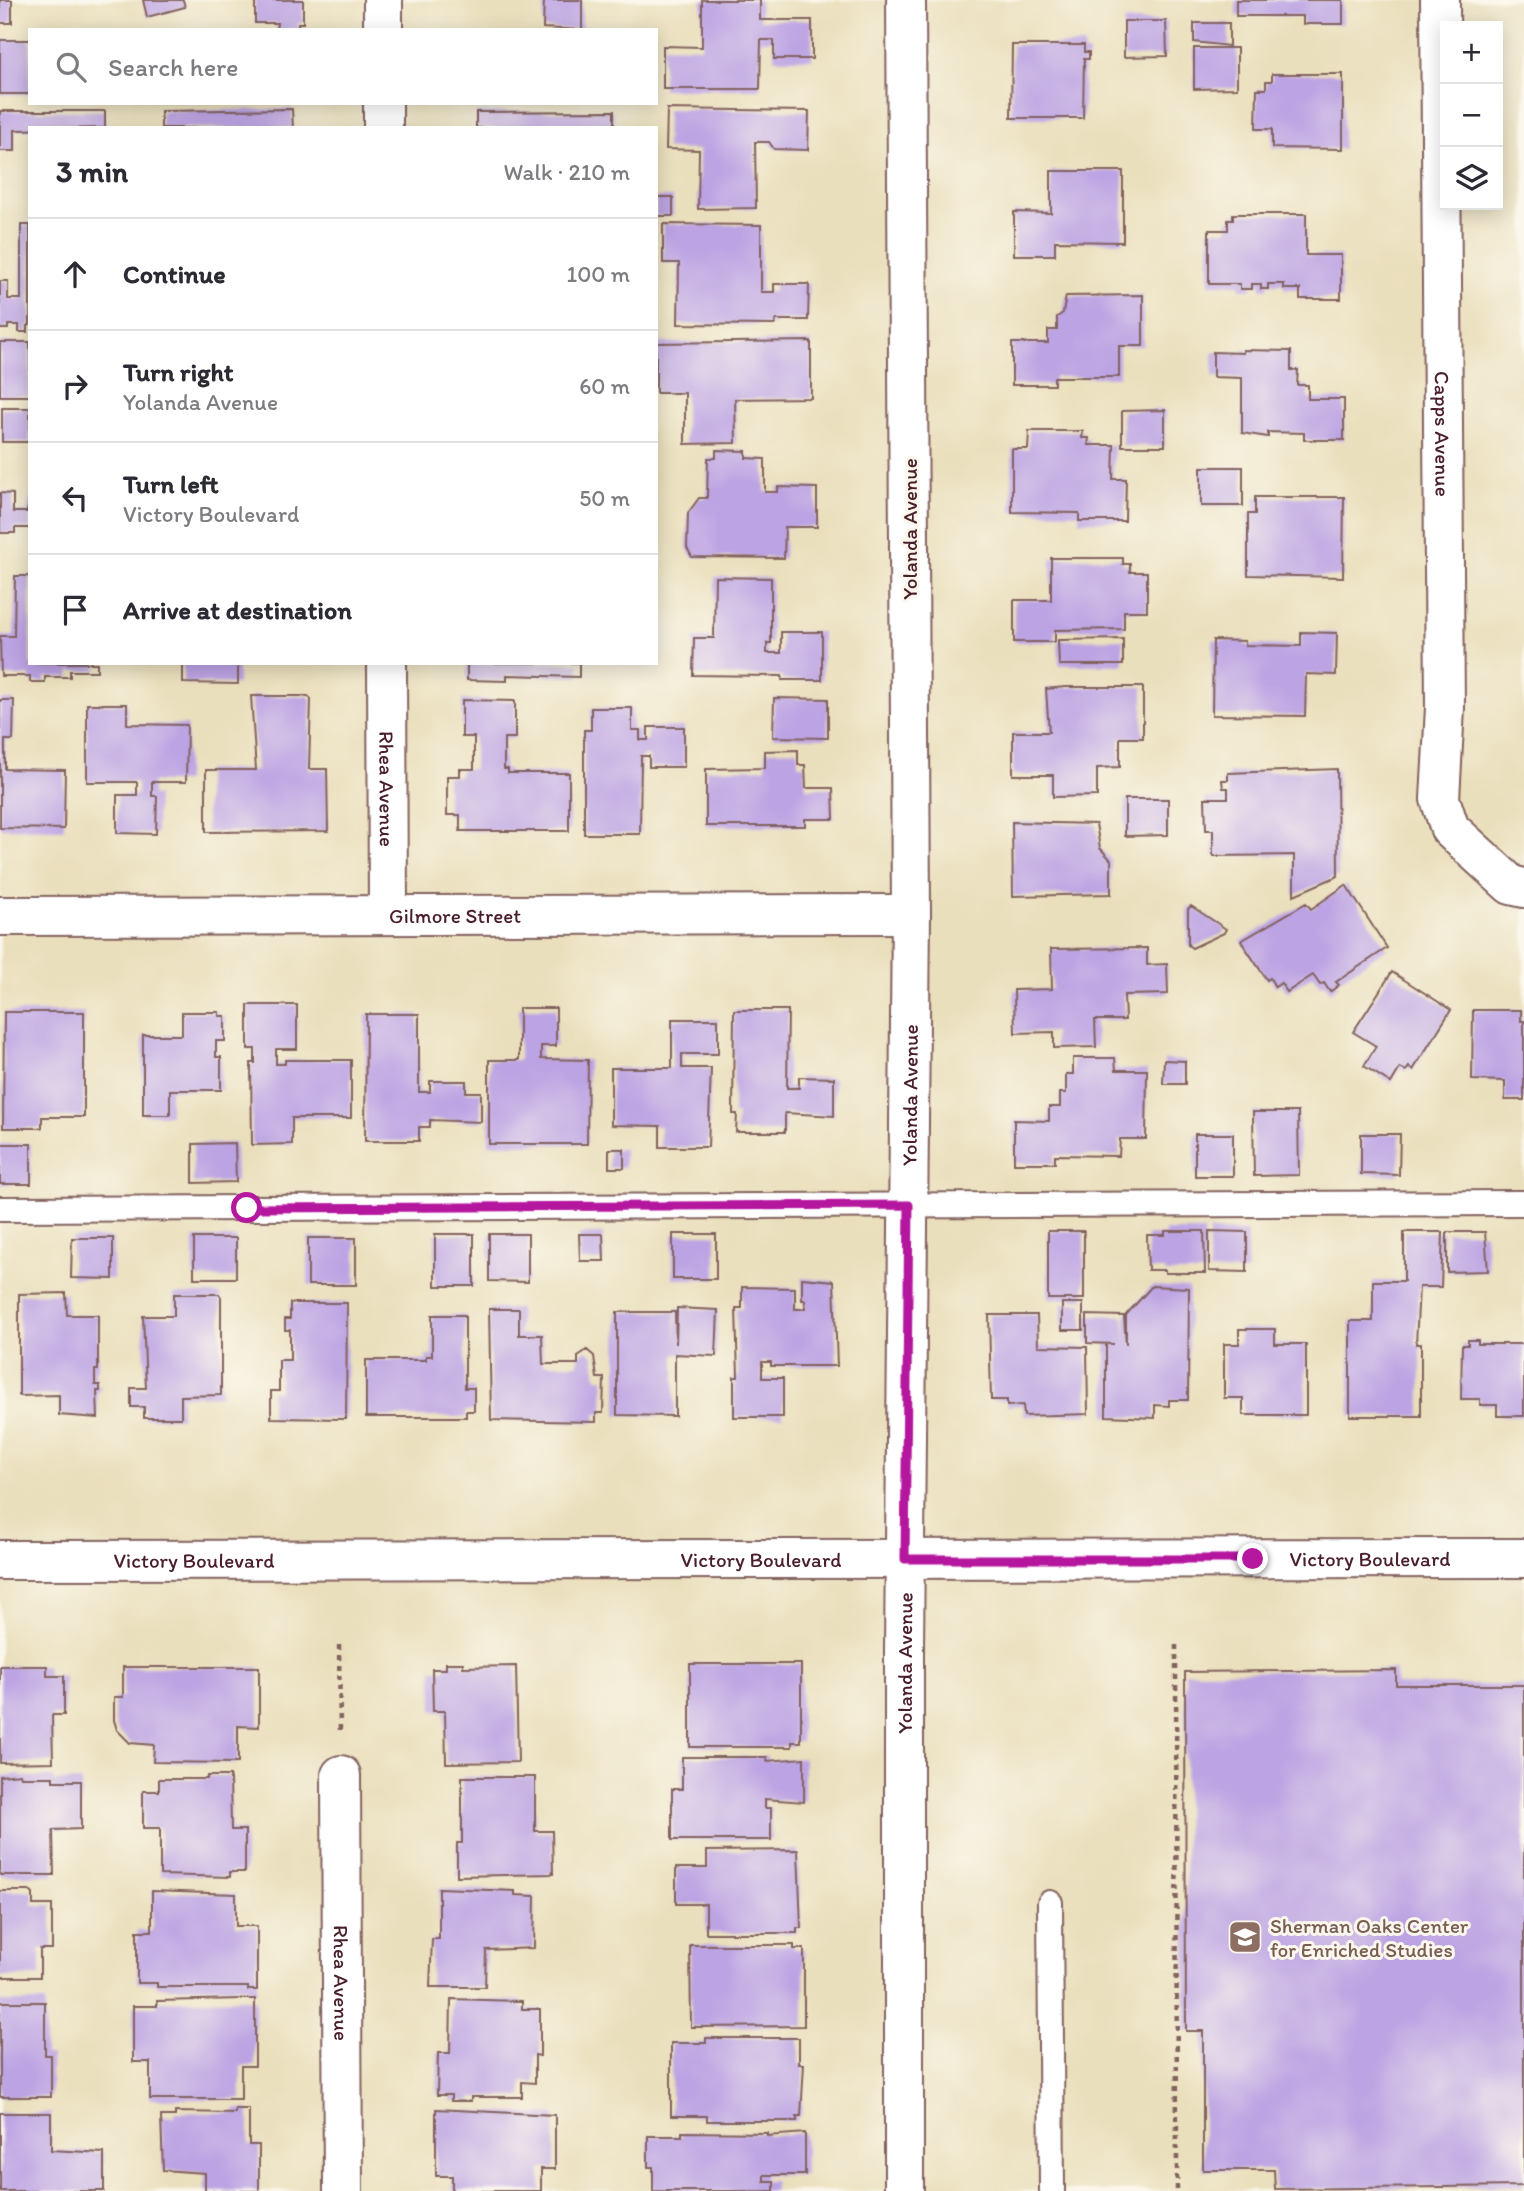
<!DOCTYPE html>
<html lang="en">
<head>
<meta charset="utf-8">
<style>
	:root { --surface:#fff; --page:#f2f2f3; --text:#2b2b33; --muted:#7c7c81; --line:#e1e1e2 }
	body { margin:0; font-family:Itim,sans-serif; background:var(--page); color:var(--text) }
	.controls { position:absolute; right:21px; top:21px; display:grid; overflow:hidden; border-radius:0px; box-shadow:0 4px 18px #0003 }
	.controls button { width:63px; height:63px; display:grid; place-items:center; padding:0; border:0; border-bottom:2px solid var(--line); background:var(--surface); color:var(--text); font:35px sans-serif }
	.stop { position:absolute; width:21px; height:21px; margin:-16px; border:5px solid #b5179e; border-radius:50%; background:#fff }
	.stop.end { background:#b5179e; border-color:#fff; box-shadow:0 2px 7px #0008 }
	.list { margin:0; padding:0; list-style:none }
	h2 { display:flex; justify-content:space-between; align-items:center; height:91px; margin:0; padding:0 28px; font-size:30px }
	h2 small { font-size:23px; font-weight:400; color:var(--muted) }
	.list li { display:grid; grid-template-columns:46px 1fr auto; gap:21px; align-items:center; box-sizing:border-box; height:112px; padding:0 28px; border-top:2px solid var(--line) }
	.list b { display:block; font-size:26px; white-space:nowrap }
	.list p { margin:0; font-size:23px; white-space:nowrap; color:var(--muted) }
	.list em { font-size:23px; font-style:normal; color:var(--muted) }
	.icon { flex:none; width:38px; height:38px; fill:none; stroke:currentColor; stroke-width:2; stroke-linecap:round; stroke-linejoin:round }
	.map { position:relative; flex:none; width:1524px; height:2191px; overflow:hidden }
	.search { position:absolute; background:var(--surface); box-shadow:0 4px 18px #0003; left:28px; top:28px; width:630px; height:77px; display:flex; align-items:center; gap:18px; box-sizing:border-box; padding:0 24px; border-radius:0px; color:var(--muted); font-size:26px }
	.panel { position:absolute; background:var(--surface); box-shadow:0 4px 18px #0003; left:28px; top:126px; width:630px; height:539px; border-radius:0px }
	.map>svg:first-child { display:block }
</style>
</head>
<body>
<div class="map">
<svg width="1524" height="2191" viewBox="0 0 1524 2191">
	<rect width="100%" height="100%" fill="#fbf7ec"/>
	<filter id="ink" filterUnits="userSpaceOnUse"><feTurbulence type="fractalNoise" baseFrequency=".0143" numOctaves="2"/><feDisplacementMap in="SourceGraphic" scale="14" xChannelSelector="R" yChannelSelector="G"/><feConvolveMatrix kernelMatrix="1 2 1 2 8 2 1 2 1" color-interpolation-filters="sRGB"/></filter>
	<filter id="wash" filterUnits="userSpaceOnUse"><feTurbulence type="fractalNoise" baseFrequency=".00686" numOctaves="4" result="noise"/><feDisplacementMap in="SourceGraphic" scale="28" xChannelSelector="R" yChannelSelector="G"/><feGaussianBlur stdDeviation="1.57" result="paint"/><feColorMatrix in="noise" values="0 0 0 0 0 0 0 0 0 0 0 0 0 0 0 0 0 1.4 0 .05"/><feComposite in="paint" operator="in"/></filter>
	<g filter="url(#wash)">
		<rect width="100%" height="100%" fill="#eadfbc"/>
		<g id="blocks">
			<!-- building -->
			<path fill="#bca3e3" d="M0 0H12V23H0Z
				M143 0H183L185 7 147 17Z
				M255 0H303V23H298V30H276L277 23H255Z
				M544 0H582V30L543 28Z
				M702 0H760V20H812V59H774V40H761L760 89H663V46L702 47Z
				M1236 0H1343V24H1303V16H1236Z
				M1124 21H1166L1167 56 1124 57Z
				M1194 23H1229V46L1194 42Z
				M0 40H30V94H0Z
				M1012 45H1084V52H1089V59H1084L1083 118H1011Z
				M1194 48H1237V88L1194 89Z
				M1272 74H1343V149L1272 148V129H1256L1257 89H1266V81H1272Z
				M292 109 293 128H161V111Z
				M667 109 809 111 808 150 774 149 769 142H755L756 208 698 209 699 150 666 149Z
				M0 111H105V128L15 130V151H0Z
				M614 111V128H476V112Z
				M1051 171H1123V242L1055 241V255H1014V212L1051 213Z
				M656 197H673V216H656Z
				M1233 214H1306V255H1341V299H1300V289H1284V284H1268V289H1261V284H1252V289H1240V284H1209V230H1228V220H1233Z
				M663 224 761 225V292H774V284H809L808 320H775V325L678 324 679 263H663Z
				M21 225H30V325L27 326V332H19V325H8V329H0V281H8V299H21Z
				M1143 295V346H1119V377H1054V385H1012V343H1048V330H1057V317L1063 313 1066 296Z
				M811 341V398L735 399 736 443 685 444V393H656V343Z
				M0 342H30V396H0Z
				M1243 350 1291 351V370H1298L1297 385H1308V399H1344V440H1304V433L1268 432V437L1242 433V378L1213 377V352L1243 353Z
				M2 408H30V442H2Z
				M1165 410V446H1122V411Z
				M1029 431H1083L1082 438H1089L1088 445H1114L1113 479H1126L1125 521H1079V513L1012 512V449H1028Z
				M716 450 746 451V458L765 459V492H778V487L817 488V527H785L784 558 692 557 687 548 688 513 699 498H707L708 458H716Z
				M1201 467H1243V506H1201Z
				M0 493 13 494V512H27L30 493V528H15V533H0Z
				M1255 497H1344L1343 577 1248 575V514H1255Z
				M1051 558H1123V564H1130V572H1147V611H1124V629L1055 630V642H1014V600H1051Z
				M15 576H30V663H97V671H70V677H45V682H30V676H1L0 636H14Z
				M715 577 771 578V643H767V653H781V632H822V680H782V676L693 675 694 638H714Z
				M1301 632 1337 633 1336 675 1306 674 1305 716 1212 715 1213 640 1245 641V645L1301 646Z
				M1123 639V665H1059L1058 640Z
				M183 663H238V684L183 683Z
				M467 663H579V677L507 675V681L467 680Z
				M1065 687H1143V738H1120V767L1097 768V796L1053 797V775H1013V732H1049L1046 689Z
				M251 696H308L311 699 309 769H327L328 831 206 832V770H256Z
				M774 698 828 699V738L773 737Z
				M0 700H14L13 740H5V769L65 770 64 829 0 828Z
				M462 700 515 701V738H504V769H508V773H569V831H460V815H447V776H460V769H474V737H462Z
				M87 704H127V724L187 725 186 782H152V796H157L156 834 117 833V795H137V782H87Z
				M591 708H632V730H640V740H648V727H684V767H649V756H641L640 834H584V730H591Z
				M798 750V765H805L806 788H833L834 819H805V826H706V769L765 768V751Z
				M1337 769 1338 876 1294 895V855L1213 856V830H1206L1205 798H1228V788H1223L1222 780H1228V773Z
				M1125 799H1168V835L1125 836Z
				M1012 822 1096 824 1100 848 1111 860V894L1013 896Z
				M1346 885 1387 948 1336 982 1339 985 1330 992 1324 983 1320 985 1313 975 1287 992 1281 983 1275 987 1270 978 1267 980 1241 941 1306 903 1311 909Z
				M1191 906 1226 929 1224 933 1192 948 1188 945V909Z
				M1147 948V965L1167 964 1168 994 1124 995 1125 1020H1095L1096 1047 1054 1048V1032L1015 1033 1014 990 1052 989 1051 949Z
				M1392 972 1451 1010 1413 1070 1409 1067 1406 1071 1400 1068 1391 1083 1364 1066 1376 1046 1353 1032Z
				M248 1005H297V1049H276V1064H285V1060H351V1118H292V1144L252 1145 251 1063H255V1049H248Z
				M519 1008H556V1046H541V1059L588 1060 587 1144H489V1060H519Z
				M734 1010H788L787 1088H799V1077L834 1078V1116L785 1113V1132H736L737 1114H733Z
				M1473 1010H1521V1021H1524V1100H1505V1081L1472 1080Z
				M4 1012H84V1117H42V1128H3Z
				M182 1012H219V1016H225V1041H216V1057H221V1090H170V1115H143V1035H182Z
				M366 1014H419V1092H430V1081H466V1092H481V1122L430 1120V1127H419V1141H365Z
				M672 1019H718V1054H682V1068H711L708 1147H660V1126L611 1125V1068H672Z
				M1073 1058H1115L1116 1070H1147L1146 1139H1120L1119 1156 1055 1155V1163H1014V1120L1049 1121V1107H1060V1093H1066V1074H1073Z
				M1164 1060 1185 1061V1084H1163Z
				M1253 1112H1298L1299 1175 1254 1176Z
				M1195 1134H1233V1176H1195Z
				M1361 1134H1400L1399 1175 1361 1174Z
				M235 1143 236 1182 193 1183V1144Z
				M0 1144H31V1184H0Z
				M609 1149H624V1168H609Z
				M1048 1231H1084V1299H1048Z
				M1165 1231H1204L1205 1273H1165V1270H1148L1147 1235H1165Z
				M1209 1231 1247 1232V1272L1209 1271Z
				M1404 1232H1443L1441 1287H1419L1416 1344H1421V1416H1350V1321H1373V1281H1404Z
				M1447 1232H1485L1488 1271 1447 1272Z
				M435 1234H474V1286H435Z
				M489 1234H528V1282L489 1281Z
				M579 1234H603L604 1261H580Z
				M673 1234H716V1279H673Z
				M72 1238H113V1279L71 1278Z
				M194 1238H236V1278H194Z
				M308 1238H356V1285H308Z
				M802 1278 834 1281 837 1366H771V1362H762V1378H783V1417H734V1377H738L736 1308H742V1287L795 1288V1309H805V1300H802Z
				M1152 1286 1189 1288 1188 1400H1169V1406L1155 1405V1418L1106 1416V1344H1114L1087 1343V1315L1124 1316 1126 1344V1315Z
				M66 1293 67 1315H98V1370H95V1385H100V1391H97L98 1418 59 1415V1395L19 1396V1294Z
				M174 1294H219L221 1297V1395L181 1396V1418H144V1407H131V1388H146L143 1316H174Z
				M290 1303H347L346 1419 271 1418V1391H279V1360H290V1330H285V1319H290Z
				M1062 1303H1083V1330H1062Z
				M677 1308 718 1310 716 1356 675 1354V1416L617 1415V1312H675L676 1344Z
				M489 1309H519V1335H542L543 1364H578V1356L587 1350 594 1356 597 1378H604L603 1413H596V1422L491 1420Z
				M432 1315H465V1388H474V1411H466V1417H366V1360H426V1356H432Z
				M989 1315H1037L1038 1346 1087 1347 1088 1414 1024 1416 1023 1405 1007 1406V1400H991Z
				M1239 1329H1275V1344H1306V1415H1243V1398H1224V1344H1239Z
				M1468 1340H1478V1344H1524V1416H1497V1405H1480V1399H1461L1462 1345H1468Z
				M446 1663H463V1667L516 1666 518 1762 446 1763 445 1711H433L432 1669H446Z
				M690 1664H801V1742H792V1747H690Z
				M0 1666H47V1676H64V1715H52L53 1762 0 1763Z
				M123 1667H259V1727L238 1726V1763L153 1762 154 1745 130 1743 117 1730 114 1720V1697H123Z
				M1396 1670V1685H1524V2186L1275 2189 1274 2170H1203V2031H1186L1185 1672Z
				M682 1757H767V1761L804 1758V1802L765 1799V1808H771V1840H672V1789H682Z
				M20 1774 21 1777H53V1781H81V1829L53 1830 54 1875H0V1776Z
				M207 1776H230L231 1830H245V1872H230V1877L160 1875V1828H143V1791H159V1779H207Z
				M462 1777H535V1831H552L553 1874 457 1876V1843H462Z
				M798 1850 801 1928H797V1933H706V1904H676V1868H707V1851Z
				M439 1888 515 1891V1895L535 1896 534 1948 486 1950 485 1987H430L432 1939H439Z
				M0 1891H30L33 1894V1905H52V1949H40V1977H0Z
				M152 1891 236 1894V1926H257V1990H248V1987H157V1983H137V1931H152Z
				M690 1945H794V1949H804V2026L691 2027Z
				M242 1999H255V2066H241V2099H150V2062H133V2006H157V2001Z
				M451 1999 522 2001V2009H540V2056L535 2055V2083L522 2082V2097H471V2101H451V2095H437L438 2053H450Z
				M0 2002H45V2055H51V2097H0Z
				M706 2038H799V2064H804L801 2116H797V2121H707V2116H671V2043H706Z
				M235 2109H249V2145H259V2191H205V2173L163 2170 161 2116H175V2112L235 2113Z
				M436 2109 555 2115V2169H541V2191H452V2176H436Z
				M0 2113H51V2150L104 2153V2191H0Z
				M682 2132 767 2133V2136L805 2133V2175H764V2181H774V2191H653V2167H648V2136H682Z"/>
		</g>
	</g>
	<g filter="url(#ink)">
		<use href="#blocks" fill-opacity="0" stroke="#82625e" stroke-width="2"/>
		<g fill="none" stroke-linecap="round" stroke-linejoin="round">
			<defs>
				<path id="lane" d="M0 1209 1524 1203
					M1050 1903 1052 2191"/>
				<g id="street">
					<path d="M383 0V30"/>
					<path id="s1" d="M1440 0 1445 708 1440 799 1450 829 1511 885 1524 888"/>
					<path d="M383 103V128"/>
					<path id="s2" d="M387 663 388 914"/>
					<path id="s3" d="M0 916 911 914"/>
					<path id="s4" d="M341 1775 343 2191"/>
				</g>
				<g id="secondary">
					<path id="s5" d="M904 2191V1649L911 914 906 0"/>
				</g>
				<g id="primary">
					<path id="s6" d="M0 1560 1524 1558"/>
				</g>
			</defs>
			<!-- lane casing -->
			<use href="#lane" stroke="#82625e" stroke-width="28"/>
			<!-- street casing -->
			<use href="#street" stroke="#82625e" stroke-width="42"/>
			<!-- secondary casing -->
			<use href="#secondary" stroke="#82625e" stroke-width="42"/>
			<!-- primary casing -->
			<use href="#primary" stroke="#82625e" stroke-width="42"/>
			<!-- path -->
			<path stroke="#82625e" stroke-width="4.5" stroke-dasharray="5 5" stroke-linecap="butt" d="M339 1645 340 1735
				M1176 1645 1177 2191"/>
			<!-- lane -->
			<use href="#lane" stroke="#fff" stroke-width="24"/>
			<!-- street -->
			<use href="#street" stroke="#fff" stroke-width="38"/>
			<!-- secondary -->
			<use href="#secondary" stroke="#fff" stroke-width="38"/>
			<!-- primary -->
			<use href="#primary" stroke="#fff" stroke-width="38"/>
		</g>
	</g>
	<g fill="none" stroke-linecap="round" stroke-linejoin="round" filter="url(#ink)">
		<!-- route -->
		<path stroke="#b5179e" stroke-width="9" d="M247 1208 909 1205 905 1559H1253"/>
	</g>
	<!-- icons -->
	<defs>
		<symbol id="school-square" viewBox="-11 -11 22 22"><rect x="-9" y="-9" width="18" height="18" rx="4" fill="#8d6e63" stroke="#fbf7ec"/><path d="M0-5L7-2L0 1L-7-2ZM-4 1L0 2.5L4 1V4Q0 6-4 4Z" fill="#fff"/></symbol>
	</defs>
	<g fill-rule="evenodd">
		<use href="#school-square" x="1226" y="1918" width="38" height="38"/>
	</g>
	<g text-anchor="middle" dominant-baseline="central" stroke-width="6" stroke-linejoin="round" paint-order="stroke">
		<!-- street labels -->
		<g font-size="21" fill="#4a1f2b" stroke="#fbf7ec">
			<text stroke="none"><textPath href="#s1" startOffset="434">Capps Avenue</textPath></text>
			<text transform="translate(909 529) rotate(-90)">Yolanda Avenue</text>
			<text stroke="none"><textPath href="#s2" startOffset="126">Rhea Avenue</textPath></text>
			<text stroke="none"><textPath href="#s3" startOffset="455">Gilmore Street</textPath></text>
			<text stroke="none"><textPath href="#s5" startOffset="1096">Yolanda Avenue</textPath></text>
			<text stroke="none"><textPath href="#s6" startOffset="761">Victory Boulevard</textPath></text>
			<text stroke="none"><textPath href="#s6" startOffset="1370">Victory Boulevard</textPath></text>
			<text stroke="none"><textPath href="#s6" startOffset="194">Victory Boulevard</textPath></text>
			<text stroke="none"><textPath href="#s5" startOffset="528">Yolanda Avenue</textPath></text>
			<text stroke="none"><textPath href="#s4" startOffset="208">Rhea Avenue</textPath></text>
		</g>
		<!-- education labels -->
		<g font-size="21" fill="#785e54" stroke="#fbf7ec" text-anchor="start">
			<text x="1270" y="1925">Sherman Oaks Center<tspan x="1270" dy="24">for Enriched Studies</tspan></text>
		</g>
	</g>
</svg>
<div class="controls">
<button>+</button>
<button>−</button>
<button><svg class="icon" aria-label="layers" viewBox="0 0 24 24"><path d="M12 4l9 5-9 5-9-5zM3 14l9 5 9-5"/></svg></button>
</div>
<div class="stop" style="left:247px;top:1208px"></div>
<div class="stop end" style="left:1253px;top:1559px"></div>
<div class="search"><svg class="icon" aria-label="search" viewBox="0 0 24 24"><circle cx="10" cy="10" r="6"/><path d="M15 15l6 6"/></svg>Search here</div>
<section class="panel">
<h2>3 min<small>Walk · 210 m</small></h2>
<ul class="list">
<li><svg class="icon" aria-label="ahead" viewBox="0 0 24 24"><path d="M12 20V5M6 11l6-6 6 6"/></svg><div><b>Continue</b></div><em>100 m</em></li>
<li><svg class="icon" aria-label="right" viewBox="0 0 24 24"><path d="M7 20v-9h11M14 6l5 5-5 5"/></svg><div><b>Turn right</b><p>Yolanda Avenue</p></div><em>60 m</em></li>
<li><svg class="icon" aria-label="left" viewBox="0 0 24 24"><path d="M17 20v-9H6M10 6l-5 5 5 5"/></svg><div><b>Turn left</b><p>Victory Boulevard</p></div><em>50 m</em></li>
<li><svg class="icon" aria-label="arrive" viewBox="0 0 24 24"><path d="M6 21V4h12l-3 4 3 4H6"/></svg><div><b>Arrive at destination</b></div></li>
</ul>
</section>
</div>
</body>
</html>
